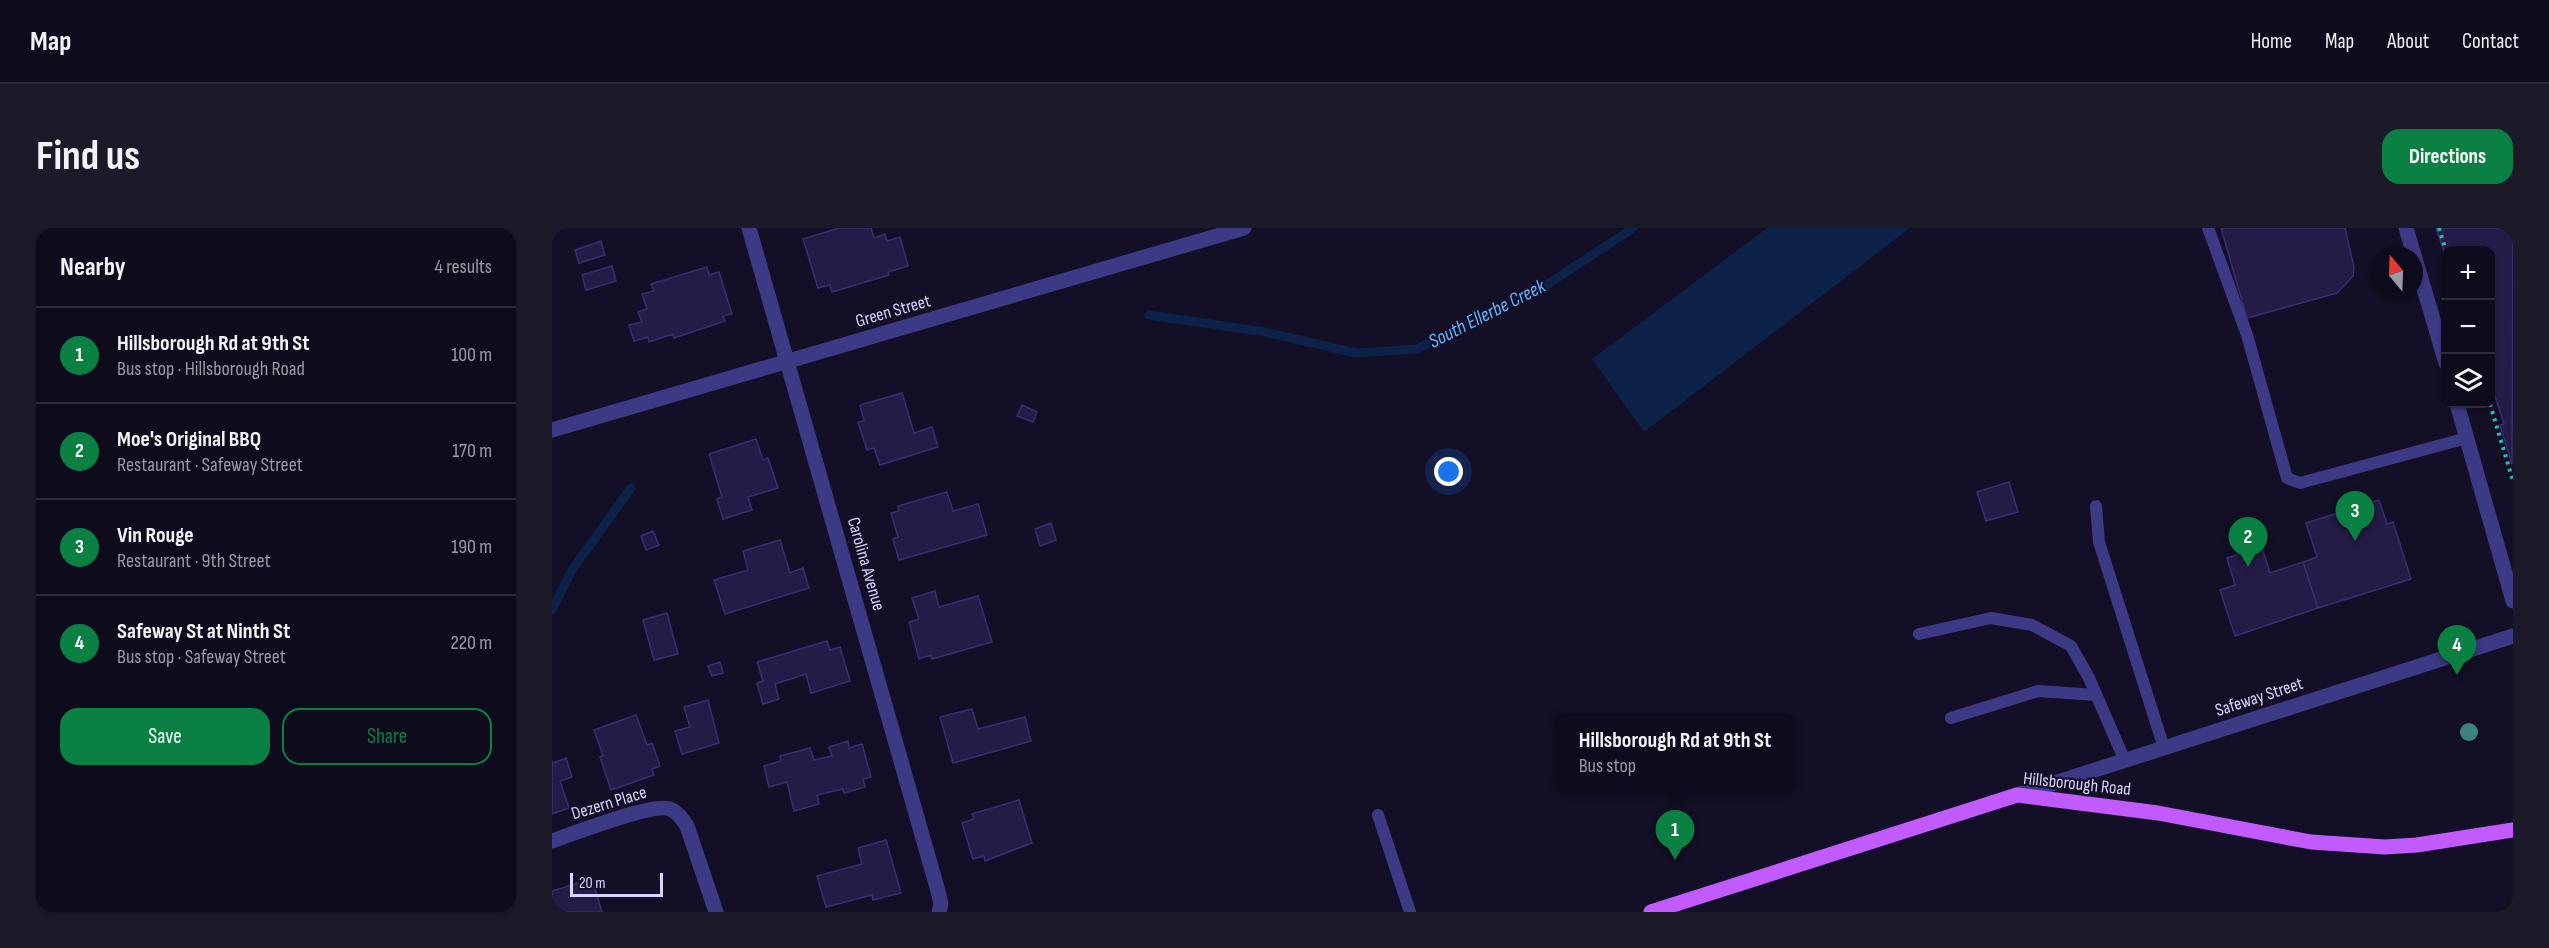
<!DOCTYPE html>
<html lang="en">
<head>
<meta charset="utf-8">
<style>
	:root { --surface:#0e0b1c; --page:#1c1929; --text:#f1f3f6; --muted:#9b9ba3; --line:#2e2b3b; --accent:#0b8043 }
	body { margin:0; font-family:"Sofia Sans Condensed",sans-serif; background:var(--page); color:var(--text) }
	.controls { position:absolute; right:18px; top:18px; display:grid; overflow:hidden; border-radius:12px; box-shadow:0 2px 4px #0004 }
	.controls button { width:54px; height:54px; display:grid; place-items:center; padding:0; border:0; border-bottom:2px solid var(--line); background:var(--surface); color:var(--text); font:30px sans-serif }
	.compass { position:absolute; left:1817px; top:18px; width:54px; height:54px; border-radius:50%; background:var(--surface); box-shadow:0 2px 4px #0004; rotate:341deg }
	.scale { position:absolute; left:18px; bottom:15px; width:93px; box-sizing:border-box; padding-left:6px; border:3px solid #d9d4ff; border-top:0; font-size:16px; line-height:21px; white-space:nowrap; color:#d9d4ff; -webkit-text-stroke:4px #130f26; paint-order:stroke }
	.you { position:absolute; left:897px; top:244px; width:21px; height:21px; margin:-15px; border:4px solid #fff; border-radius:50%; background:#1a73e8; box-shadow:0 0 0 9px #1a73e833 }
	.badge { display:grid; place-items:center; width:39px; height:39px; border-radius:50%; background:var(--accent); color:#fff; font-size:20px; font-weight:700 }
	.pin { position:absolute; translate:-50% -50px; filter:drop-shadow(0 2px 3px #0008) }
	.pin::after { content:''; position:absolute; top:32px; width:21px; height:18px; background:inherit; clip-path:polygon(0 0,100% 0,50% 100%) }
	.popup { position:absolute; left:1003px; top:485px; width:240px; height:78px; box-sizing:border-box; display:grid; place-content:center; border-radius:12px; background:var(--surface); filter:drop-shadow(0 2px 4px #0005); font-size:20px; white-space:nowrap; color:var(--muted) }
	.popup b { font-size:22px; color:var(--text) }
	.popup::after { content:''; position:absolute; left:50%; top:100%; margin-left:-12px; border:12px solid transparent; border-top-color:var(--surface) }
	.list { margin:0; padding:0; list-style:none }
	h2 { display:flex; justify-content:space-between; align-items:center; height:78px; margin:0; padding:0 24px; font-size:26px }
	h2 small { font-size:20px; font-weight:400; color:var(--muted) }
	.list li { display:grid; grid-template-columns:39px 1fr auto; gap:18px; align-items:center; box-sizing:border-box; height:96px; padding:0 24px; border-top:2px solid var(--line) }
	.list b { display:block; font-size:22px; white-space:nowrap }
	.list p { margin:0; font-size:20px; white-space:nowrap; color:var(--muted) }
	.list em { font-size:20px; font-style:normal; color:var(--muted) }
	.actions { display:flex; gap:12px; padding:18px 24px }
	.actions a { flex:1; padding:14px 0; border:2px solid var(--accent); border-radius:18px; text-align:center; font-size:21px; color:var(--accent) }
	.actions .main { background:var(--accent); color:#fff }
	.icon { flex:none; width:33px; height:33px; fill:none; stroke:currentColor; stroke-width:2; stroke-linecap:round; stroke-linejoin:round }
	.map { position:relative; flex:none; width:1961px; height:684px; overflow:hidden; border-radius:18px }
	header { display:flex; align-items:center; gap:36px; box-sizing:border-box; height:84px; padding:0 30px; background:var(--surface); border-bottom:2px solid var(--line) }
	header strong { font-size:28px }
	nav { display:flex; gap:33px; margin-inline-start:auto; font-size:21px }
	.intro { display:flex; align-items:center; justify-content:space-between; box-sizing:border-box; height:144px; padding:0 36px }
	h1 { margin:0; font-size:42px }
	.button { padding:15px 27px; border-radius:18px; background:var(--accent); color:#fff; font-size:21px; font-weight:700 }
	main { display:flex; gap:36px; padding:0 36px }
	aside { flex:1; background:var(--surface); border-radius:18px; box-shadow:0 2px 4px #0004 }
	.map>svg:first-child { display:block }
</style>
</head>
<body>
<header>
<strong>Map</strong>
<nav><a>Home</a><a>Map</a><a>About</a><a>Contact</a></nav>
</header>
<div class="intro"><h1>Find us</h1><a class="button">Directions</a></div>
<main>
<aside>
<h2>Nearby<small>4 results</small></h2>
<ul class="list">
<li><span class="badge">1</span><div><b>Hillsborough Rd at 9th St</b><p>Bus stop · Hillsborough Road</p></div><em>100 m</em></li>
<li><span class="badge">2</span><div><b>Moe's Original BBQ</b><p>Restaurant · Safeway Street</p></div><em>170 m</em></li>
<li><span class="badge">3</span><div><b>Vin Rouge</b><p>Restaurant · 9th Street</p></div><em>190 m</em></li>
<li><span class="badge">4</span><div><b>Safeway St at Ninth St</b><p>Bus stop · Safeway Street</p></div><em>220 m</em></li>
</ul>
<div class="actions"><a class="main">Save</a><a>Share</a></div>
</aside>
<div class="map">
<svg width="1961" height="684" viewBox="0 0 1961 684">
	<rect width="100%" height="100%" fill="#130f26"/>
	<!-- water -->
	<path fill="#0c2248" d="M1215 0H1358L1092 204 1040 131Z"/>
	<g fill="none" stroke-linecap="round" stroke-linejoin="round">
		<!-- stream -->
		<path stroke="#0c2248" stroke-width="9" d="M597 87 713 104 804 125 865 121 993 58 1081 0
			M0 382 20 342 79 260"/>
	</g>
	<!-- building -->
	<path fill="#241b47" stroke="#3b2d73" stroke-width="1.5" d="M287 0H319L322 10 333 6 335 13 348 9 356 38 336 44 337 47 280 64 278 57 266 60 251 11Z
		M1669 0H1793L1802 39 1801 48 1785 65 1695 90Z
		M1884 0H1961L1960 236 1948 197 1952 196 1938 153V22H1894V29Z
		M49 13 53 27 27 35 23 22Z
		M60 38 64 53 34 62 30 47Z
		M155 39 157 47 167 44 180 86 171 88 173 93 122 110 121 106 97 114 96 109 82 113 77 97 90 94 86 84 95 81 90 66 102 63 99 56Z
		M350 165 362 205 380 199 386 219 328 237 322 220 315 222 306 194 312 193 308 177Z
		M470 177 485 184 481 194 465 188Z
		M204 211 211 232 216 230 226 260 196 269 200 282 171 291 165 271 170 269 157 226Z
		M1457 254 1466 284 1434 293 1425 264Z
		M395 264 401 283 426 276 435 307 347 332 341 311 346 309 339 285 347 283 346 278Z
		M1827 272 1835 296 1841 294 1859 351 1766 380 1751 334 1765 329 1754 295Z
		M499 295 504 312 488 318 483 301Z
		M101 303 107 317 94 322 89 308Z
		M1707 310 1718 345 1751 334 1766 380 1683 408 1668 362 1683 357 1675 330 1699 322 1697 313Z
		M228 312 238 345 251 340 257 360 173 386 162 352 196 342 191 323Z
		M383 363 387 379 426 368 440 414 380 431 379 427 367 431 357 394 367 391 360 370Z
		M115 385 126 426 102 432 91 392Z
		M275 413 278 422 288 419 298 453 259 465 254 446 223 456 227 471 211 476 205 455 211 453 205 434Z
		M168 434 171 445 160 448 156 438Z
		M156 472 167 515 130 526 123 503 138 499 132 479Z
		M420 481 426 501 473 489 479 513 401 535 388 489Z
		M84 487 95 517 100 515 108 538 100 541 102 547 59 562 48 529 51 528 42 502Z
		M296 513 297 520 310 516 319 549 311 551 313 559 292 565 291 561 265 567 267 576 242 583 235 554 217 559 212 538 229 533 228 528 258 520 262 532 280 528 277 519Z
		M14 530 20 549 8 553 17 580 0 586V533L1 535Z
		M467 572 480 615 433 633 432 628 421 631 410 595 422 591 420 586Z
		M334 612 349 665 321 672 320 667 274 679 265 648 310 636 306 620Z
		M41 654 50 684H0V663L26 655 27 659Z"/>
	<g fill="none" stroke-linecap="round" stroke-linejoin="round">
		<!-- path -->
		<path stroke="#2fb8b0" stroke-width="4" stroke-dasharray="3 4.5" stroke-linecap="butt" d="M1887 0 1894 23
			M1938 176 1961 253"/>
		<!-- service -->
		<path stroke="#3d3a85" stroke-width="12" d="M1656 0 1695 107 1735 250 1748 255 1915 210
			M1544 278 1547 314 1612 520
			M1367 406 1439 390 1480 397 1519 418 1537 450 1573 533
			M1399 490 1486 463 1544 467
			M826 587 858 684"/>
		<!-- minor -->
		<path stroke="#3d3a85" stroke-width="15" d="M197 0 386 663 389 676 387 684
			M0 202 692 0
			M1465 567 1961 408
			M0 613C21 606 102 574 118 581 126 584 130 591 135 598L164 684"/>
		<!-- tertiary -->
		<path stroke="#3d3a85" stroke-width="15" d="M1854 0 1894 135
			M1905 176 1961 373"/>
		<!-- primary -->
		<path stroke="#c25bff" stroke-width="15" d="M1099 684 1465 567 1606 585 1759 614 1833 619 1865 617 1961 602"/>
	</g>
	<!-- trees -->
	<circle fill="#3d827b" cx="1917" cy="504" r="9"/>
	<g text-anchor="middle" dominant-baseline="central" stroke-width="4.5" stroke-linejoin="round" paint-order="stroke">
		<!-- street labels -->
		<g font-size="18" fill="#d9d4ff" stroke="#130f26">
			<text transform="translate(341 83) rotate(-16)">Green Street</text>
			<text transform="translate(314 336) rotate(74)">Carolina Avenue</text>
			<text transform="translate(1707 469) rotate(-18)">Safeway Street</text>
			<text transform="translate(1525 556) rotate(6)">Hillsborough Road</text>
			<text transform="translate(57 575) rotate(-17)">Dezern Place</text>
		</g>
		<!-- water labels -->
		<g font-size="20" font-style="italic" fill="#62b6ff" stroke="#130f26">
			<text transform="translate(935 86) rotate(-27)">South Ellerbe Creek</text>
		</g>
	</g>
</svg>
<div class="controls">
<button>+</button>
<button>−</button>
<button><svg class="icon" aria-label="layers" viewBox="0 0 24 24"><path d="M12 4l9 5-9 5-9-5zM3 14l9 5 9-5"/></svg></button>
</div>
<svg class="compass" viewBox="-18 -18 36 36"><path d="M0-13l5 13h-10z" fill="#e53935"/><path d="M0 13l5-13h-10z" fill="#9b9ba3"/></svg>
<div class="scale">20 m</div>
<div class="you"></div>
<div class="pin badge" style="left:1123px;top:632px">1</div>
<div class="popup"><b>Hillsborough Rd at 9th St</b>Bus stop</div>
<div class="pin badge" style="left:1696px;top:339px">2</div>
<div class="pin badge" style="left:1803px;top:313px">3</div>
<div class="pin badge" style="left:1905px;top:447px">4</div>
</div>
</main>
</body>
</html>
